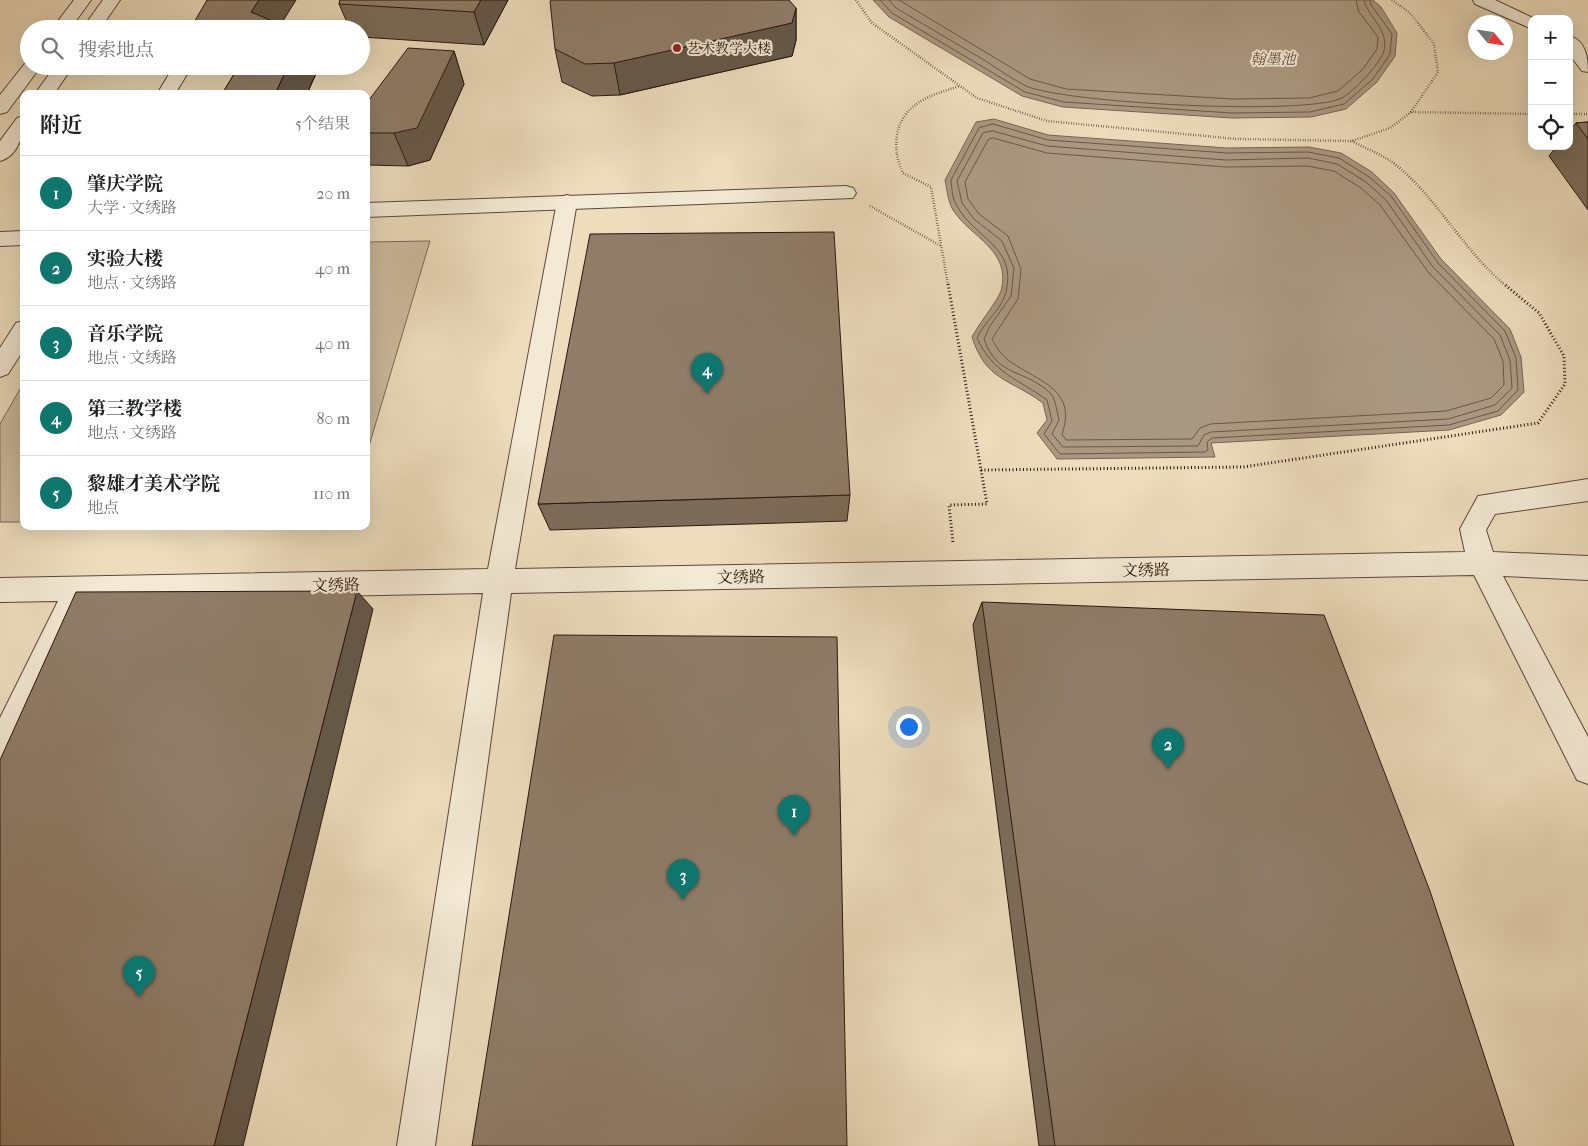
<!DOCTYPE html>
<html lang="zh">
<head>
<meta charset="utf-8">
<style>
	:root { --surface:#fff; --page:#f2f2f2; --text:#202124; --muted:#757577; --line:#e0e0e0; --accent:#0f766e }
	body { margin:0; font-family:"IM FELL French Canon","Noto Serif SC",serif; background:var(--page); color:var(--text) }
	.controls { position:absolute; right:15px; top:15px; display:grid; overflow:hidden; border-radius:10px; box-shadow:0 5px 20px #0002 }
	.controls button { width:45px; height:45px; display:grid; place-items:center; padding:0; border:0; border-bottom:1px solid var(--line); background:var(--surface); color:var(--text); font:25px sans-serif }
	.compass { position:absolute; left:1468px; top:15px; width:45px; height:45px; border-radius:50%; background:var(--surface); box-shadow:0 5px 20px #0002; rotate:119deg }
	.you { position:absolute; left:908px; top:726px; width:18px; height:18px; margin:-12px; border:4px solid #fff; border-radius:50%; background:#1a73e8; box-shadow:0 0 0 8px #1a73e833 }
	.badge { display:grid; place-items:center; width:32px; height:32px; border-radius:50%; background:var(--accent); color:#fff; font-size:16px; font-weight:700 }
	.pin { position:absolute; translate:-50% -41px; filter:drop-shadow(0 1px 2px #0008) }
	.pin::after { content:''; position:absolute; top:26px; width:18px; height:15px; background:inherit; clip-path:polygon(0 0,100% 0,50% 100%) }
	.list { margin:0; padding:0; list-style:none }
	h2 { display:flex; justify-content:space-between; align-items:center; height:65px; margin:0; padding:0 20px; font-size:21px }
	h2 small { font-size:16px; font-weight:400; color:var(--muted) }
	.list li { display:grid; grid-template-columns:32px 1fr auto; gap:15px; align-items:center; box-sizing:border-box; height:75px; padding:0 20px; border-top:1px solid var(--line) }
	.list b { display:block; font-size:19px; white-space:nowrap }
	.list p { margin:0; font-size:16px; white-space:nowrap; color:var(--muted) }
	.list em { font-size:16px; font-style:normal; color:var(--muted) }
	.icon { flex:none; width:28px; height:28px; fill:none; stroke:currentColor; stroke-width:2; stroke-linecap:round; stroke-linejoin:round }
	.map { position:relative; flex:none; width:1588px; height:1146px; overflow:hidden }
	.search { position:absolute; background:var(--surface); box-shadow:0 5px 20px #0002; left:20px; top:20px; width:350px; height:55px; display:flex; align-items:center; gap:12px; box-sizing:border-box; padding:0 18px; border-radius:28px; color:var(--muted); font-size:19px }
	.panel { position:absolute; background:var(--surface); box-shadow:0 5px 20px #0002; left:20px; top:90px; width:350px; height:440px; border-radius:10px }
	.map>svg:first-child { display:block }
</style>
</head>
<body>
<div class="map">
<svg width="1588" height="1146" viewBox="0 0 1588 1146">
	<rect width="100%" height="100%" fill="#edddbd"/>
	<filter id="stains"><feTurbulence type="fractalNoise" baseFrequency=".004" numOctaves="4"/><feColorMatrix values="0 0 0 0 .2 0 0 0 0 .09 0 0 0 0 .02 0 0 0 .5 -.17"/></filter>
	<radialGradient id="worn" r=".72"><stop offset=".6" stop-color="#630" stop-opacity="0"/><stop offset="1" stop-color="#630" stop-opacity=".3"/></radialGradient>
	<!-- green -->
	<path fill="#ccbb9f" stroke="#7a6856" d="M430 241 366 456V242Z
		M24 382V522H0V424Z"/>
	<!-- water -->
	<path fill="#aa9982" stroke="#766554" d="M873 0H1373L1381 7 1397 33 1395 56 1377 82 1346 109 1311 117 1232 118 1063 107 1022 96 889 17Z
		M994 119 1048 135 1227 148 1309 147 1341 153 1372 172 1394 193 1441 259 1510 329 1521 357 1524 392 1501 415 1449 430 1211 443 1215 457 1057 459 1037 433 1047 420 1043 403C1009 378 986 381 972 337 978 325 998 300 1001 291 1012 250 971 238 953 210 948 202 947 189 945 180L976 122Z"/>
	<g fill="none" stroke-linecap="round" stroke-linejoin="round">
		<!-- shore -->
		<path stroke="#6a5848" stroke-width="1" d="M880 0 892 13 1025 92 1064 102 1232 113 1310 112 1344 104 1373 79 1390 54 1392 34 1371 5 1370 0
			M889 0 896 8C925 25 955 43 984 60 998 69 1012 79 1026 86 1064 103 1305 116 1342 98 1353 92 1381 63 1384 51 1389 29 1369 19 1364 0
			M899 0 1030 79 1066 89 1233 99 1309 98 1338 91 1363 69 1377 49 1378 37 1359 12 1356 0
			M993 124 1048 140 1227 153 1308 152 1339 158 1369 177 1391 196 1438 263 1505 331 1516 358 1518 390 1498 411 1449 425 1212 438 1207 442 1208 450 1205 452 1060 454 1044 434 1052 421 1047 400C1018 379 993 373 977 338 984 322 1002 309 1006 292 1017 246 975 239 957 206 952 199 952 189 951 180L979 128Z
			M993 131 1047 146 1226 160 1308 158 1337 164 1366 182 1386 200 1433 267 1500 335 1510 360 1512 388 1495 405 1448 419 1211 432 1204 435 1198 446 1063 447 1052 434 1059 420C1057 413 1056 400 1051 394 1027 369 997 378 984 339L990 326 1011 296 1014 268 1002 241 974 219 962 203 957 181 983 133Z
			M993 138 1047 153 1226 167 1307 166 1334 171 1361 188 1380 205 1428 272 1494 339 1503 361 1504 385 1491 398 1446 411 1210 424 1200 428 1192 439 1066 440 1062 434C1079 386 1031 380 1006 358 999 352 996 346 992 339L1018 299 1021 269 1008 236 979 214 968 199 965 182 988 140Z"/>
		<defs>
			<path id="pedestrian" d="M846 186 853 188 856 193 853 198 366 217V203Z"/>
			<path id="minor" d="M1473 0H1495L1535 19H1532V29L1475 4Z
				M1569 36C1586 40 1588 58 1588 72L1582 71 1569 54Z
				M174 66H192L175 94H157Z
				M567 195 574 197 577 202 515 569 1465 552 1460 529 1478 496 1588 479V501L1495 514 1486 530 1493 552 1588 556V580L1503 576 1588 737V784L1577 780 1474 575 511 593 435 1146H397L483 593 86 601 11 762 0 766V718L58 601 0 602V578L488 569 557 202 560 197Z
				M24 231V245L0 246V232Z
				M24 321V349L8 374 0 377V348L16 323Z"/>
			<path id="tertiary" d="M74 0H91L70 29H52Z
				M103 0H120L100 29H82Z
				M29 61V66H41L7 112 0 114V95L26 62Z
				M55 66H73L54 94H35Z
				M24 116C24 133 19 156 0 161V141L17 118Z"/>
		</defs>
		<!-- pedestrian casing -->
		<use href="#pedestrian" stroke="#5a483a" stroke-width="2"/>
		<!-- minor casing -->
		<use href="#minor" stroke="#5a483a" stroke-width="2"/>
		<!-- tertiary casing -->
		<use href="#tertiary" stroke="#5a483a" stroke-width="2"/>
		<!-- path-far1 -->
		<path stroke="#29160e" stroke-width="2.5" stroke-dasharray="0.5 2" stroke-linecap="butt" d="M856 0 872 23 977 98 1047 121 1237 139 1352 141 1390 128 1411 112 1532 114
			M1392 0 1410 13 1434 44 1438 72 1411 112
			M1569 114H1588
			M1352 141C1366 149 1384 155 1396 165 1438 199 1463 250 1505 285
			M870 206 941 246
			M948 285 931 187 903 173C897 161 895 149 897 135 903 102 932 95 960 86"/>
		<!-- path -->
		<path stroke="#29160e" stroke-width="3" stroke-dasharray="1 2.5" stroke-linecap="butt" d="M948 284 987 504 949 505 953 543
			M981 470 1243 467 1538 423 1565 384 1564 356 1539 313 1504 284"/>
		<!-- pedestrian -->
		<use href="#pedestrian" fill="#f3e9d4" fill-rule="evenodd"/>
		<!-- minor -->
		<use href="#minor" fill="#f3e9d4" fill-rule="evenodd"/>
		<!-- tertiary -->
		<use href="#tertiary" fill="#f3e9d4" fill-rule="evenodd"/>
	</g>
	<!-- wall -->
	<path fill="#7b6c5a" stroke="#29160e" d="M340 0H508L484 45 361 37V29H350L339 4Z
		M796 8V40L792 56 620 95 592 96 562 82 555 49Z
		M454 51 464 84 430 160 408 166 366 165V104Z
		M226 66H319V67L307 94H222L236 71Z
		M1588 122V210L1549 156 1557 146H1569V131L1576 123Z
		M850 495 847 521 550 530 538 504Z
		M982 602 1514 1146H1039L973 625Z"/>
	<!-- shaded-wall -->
	<path fill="#64584a" stroke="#29160e" d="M259 0H296L278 29 251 12Z
		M481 0H508L484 45 474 12Z
		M796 8V40L792 56 620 95 614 63Z
		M454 51 464 84 430 160 408 166 394 133Z
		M288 66H319L307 94H275Z
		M357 591 373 609 243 1146H214Z"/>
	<!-- building -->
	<path fill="#8f7d69" stroke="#29160e" d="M207 0H259L251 12 291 29H198L193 24Z
		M340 0H481L474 12 339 4Z
		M552 0H789L796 8 792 23 614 63 585 64 555 49 550 1Z
		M408 48 454 51 417 128 394 133H366V104Z
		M239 66H288L275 94H222Z
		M1588 122V139L1576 123Z
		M834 232 850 495 538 504 590 234Z
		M357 591 214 1146H0V760L76 592Z
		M982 602 1324 615 1430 891 1514 1146H1055Z
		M554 635 837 637 847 1146H472Z"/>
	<!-- markers -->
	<circle fill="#8f2418" stroke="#f3e9d4" stroke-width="2" cx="677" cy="48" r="5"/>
	<g text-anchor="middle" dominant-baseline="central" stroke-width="4" stroke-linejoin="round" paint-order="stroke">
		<!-- far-poi labels -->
		<g font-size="14" fill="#29160e" stroke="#f3e9d4" text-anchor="start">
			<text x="687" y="48">艺术教学大楼</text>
		</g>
		<!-- far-water labels -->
		<g font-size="15" font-style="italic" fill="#5d4a3c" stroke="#f3e9d4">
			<text x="1273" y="59">翰墨池</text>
		</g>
		<!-- street labels -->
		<g font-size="16" fill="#29160e" stroke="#f3e9d4">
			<text transform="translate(1146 570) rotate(-1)">文绣路</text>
			<text transform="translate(741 577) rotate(-1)">文绣路</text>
			<text transform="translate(336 585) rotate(-1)">文绣路</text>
		</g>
	</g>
	<rect width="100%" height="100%" filter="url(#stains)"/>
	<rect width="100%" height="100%" fill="url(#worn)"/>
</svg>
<div class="controls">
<button>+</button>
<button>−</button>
<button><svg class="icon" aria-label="locate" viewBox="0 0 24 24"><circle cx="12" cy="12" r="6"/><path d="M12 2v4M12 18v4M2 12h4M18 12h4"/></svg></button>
</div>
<svg class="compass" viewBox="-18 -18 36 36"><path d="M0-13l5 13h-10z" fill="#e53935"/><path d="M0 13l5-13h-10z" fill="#757577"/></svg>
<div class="you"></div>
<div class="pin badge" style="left:794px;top:836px">1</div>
<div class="pin badge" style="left:1168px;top:769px">2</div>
<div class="pin badge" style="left:683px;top:900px">3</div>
<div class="pin badge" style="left:707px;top:394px">4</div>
<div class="pin badge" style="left:139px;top:997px">5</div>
<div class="search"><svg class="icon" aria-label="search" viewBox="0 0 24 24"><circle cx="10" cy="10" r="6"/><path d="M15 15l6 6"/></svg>搜索地点</div>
<section class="panel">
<h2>附近<small>5个结果</small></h2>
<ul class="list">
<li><span class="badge">1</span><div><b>肇庆学院</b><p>大学 · 文绣路</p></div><em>20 m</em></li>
<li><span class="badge">2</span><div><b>实验大楼</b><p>地点 · 文绣路</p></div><em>40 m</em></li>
<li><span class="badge">3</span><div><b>音乐学院</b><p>地点 · 文绣路</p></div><em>40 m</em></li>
<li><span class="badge">4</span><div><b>第三教学楼</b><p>地点 · 文绣路</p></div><em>80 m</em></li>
<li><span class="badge">5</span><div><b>黎雄才美术学院</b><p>地点</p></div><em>110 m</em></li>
</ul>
</section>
</div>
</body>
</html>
